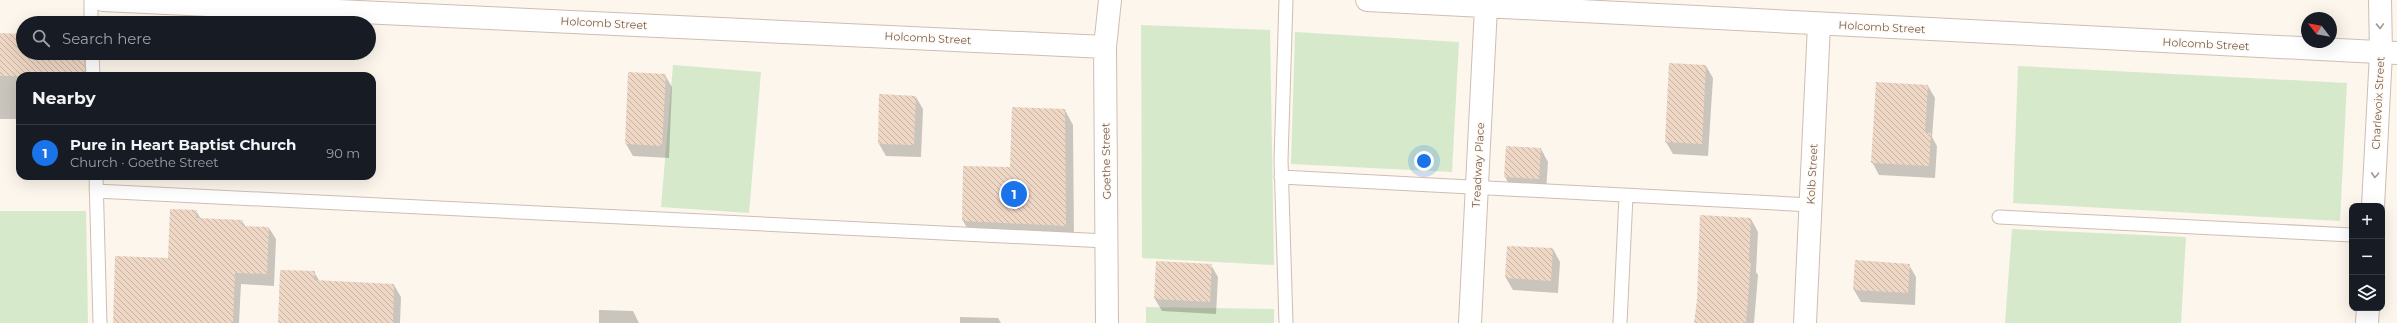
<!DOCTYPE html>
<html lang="en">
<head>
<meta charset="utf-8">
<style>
	:root { --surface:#171b24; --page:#242831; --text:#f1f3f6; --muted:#9ea1a6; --line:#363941; --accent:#1a73e8 }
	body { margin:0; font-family:Montserrat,sans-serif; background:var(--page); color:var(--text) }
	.controls { position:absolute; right:12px; bottom:12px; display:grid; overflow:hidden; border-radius:8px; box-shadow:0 4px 16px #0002 }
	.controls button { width:36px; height:36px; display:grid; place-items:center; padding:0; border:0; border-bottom:1px solid var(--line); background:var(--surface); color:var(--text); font:20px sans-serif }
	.compass { position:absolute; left:2301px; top:12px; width:36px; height:36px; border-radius:50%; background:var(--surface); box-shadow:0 4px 16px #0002; rotate:301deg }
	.you { position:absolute; left:1424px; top:161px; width:14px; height:14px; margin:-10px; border:3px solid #fff; border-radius:50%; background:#1a73e8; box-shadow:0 0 0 6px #1a73e833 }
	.badge { display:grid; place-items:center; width:26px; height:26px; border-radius:50%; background:var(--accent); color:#fff; font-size:13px; font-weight:700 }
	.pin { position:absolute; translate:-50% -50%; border:2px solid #fff; box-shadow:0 1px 4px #0006 }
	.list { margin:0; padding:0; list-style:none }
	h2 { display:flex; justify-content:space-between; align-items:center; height:52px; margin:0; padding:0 16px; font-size:17px }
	h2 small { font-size:13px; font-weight:400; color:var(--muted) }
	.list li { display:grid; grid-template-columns:26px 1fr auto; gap:12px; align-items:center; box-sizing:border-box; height:56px; padding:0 16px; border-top:1px solid var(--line) }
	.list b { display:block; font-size:15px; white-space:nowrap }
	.list p { margin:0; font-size:13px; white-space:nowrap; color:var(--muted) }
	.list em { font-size:13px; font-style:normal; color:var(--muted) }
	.icon { flex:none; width:22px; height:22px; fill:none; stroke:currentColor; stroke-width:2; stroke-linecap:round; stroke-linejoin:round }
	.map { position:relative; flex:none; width:2397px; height:323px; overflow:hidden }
	.search { position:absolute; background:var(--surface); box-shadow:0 4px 16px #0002; left:16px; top:16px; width:360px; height:44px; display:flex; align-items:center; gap:10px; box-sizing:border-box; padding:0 14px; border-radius:22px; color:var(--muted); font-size:15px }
	.panel { position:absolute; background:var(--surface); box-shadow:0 4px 16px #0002; left:16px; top:72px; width:360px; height:108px; border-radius:12px }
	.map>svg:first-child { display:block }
</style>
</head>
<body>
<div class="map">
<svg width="2397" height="323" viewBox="0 0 2397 323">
	<defs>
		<pattern id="building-back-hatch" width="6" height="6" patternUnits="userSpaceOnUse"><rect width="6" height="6" fill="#efd7c5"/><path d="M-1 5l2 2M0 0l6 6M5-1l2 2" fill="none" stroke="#c6b2a2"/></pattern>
	</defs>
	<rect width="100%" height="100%" fill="#fcf6ec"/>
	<!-- green -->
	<path fill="#d7e9cb" d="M1141 25 1270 30 1274 265 1142 258Z
		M1295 32 1459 42 1452 172 1291 164Z
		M673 65 761 72 749 213 661 207Z
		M2018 66 2347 83 2340 221 2013 203Z
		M0 211H86L88 323H0Z
		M2012 229 2186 237 2181 323H2005Z
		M1146 307 1274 309V323H1146Z"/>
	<!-- shadow -->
	<path fill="#0003" d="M0 34 23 35V53H99L100 59 95 61 92 76H20V119H0Z
		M1706 66 1713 78 1708 156 1673 154 1666 142Z
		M629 73 665 75 672 87 669 158 633 156 626 144Z
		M1928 86 1935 98 1932 137 1937 146 1935 178 1879 175 1872 162Z
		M916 97 923 109 921 157 886 156 879 144Z
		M1065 110 1073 125 1074 242 972 236 963 221Z
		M1541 149 1548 162 1546 191 1512 189 1505 177Z
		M196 211 201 219 242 221 246 227 269 228 276 239 274 286 241 284 239 323H114L169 259Z
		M1751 219 1758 232 1756 272 1758 275 1754 323H1695Z
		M1553 249 1560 262 1558 293 1513 290 1506 278Z
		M1157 262 1211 265 1218 277 1216 314 1162 311 1155 299Z
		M1909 265 1916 277 1915 305 1861 302 1854 290Z
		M314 272 320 282 394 285 401 297 400 323H279Z
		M599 310 633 311 639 323H599Z
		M960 317 998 318 1001 323H960Z"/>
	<!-- building -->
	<path fill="url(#building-back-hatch)" d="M0 33 23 34V53H84L85 76H0Z
		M1669 63 1706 65 1702 144 1665 142Z
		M628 72 666 74 662 146 625 144Z
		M1876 82 1928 85 1925 132 1931 133 1929 166 1871 163Z
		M879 94 916 96 914 145 878 144Z
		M1012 107 1065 109 1066 226 962 221 963 166 1010 167Z
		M1506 146 1541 148 1539 179 1504 177Z
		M170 209 197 210 196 218 243 220 242 226 269 227 267 274 235 273 233 323H113L115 256 168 258Z
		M1700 215 1751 218 1749 262H1751L1746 323H1694L1697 300Z
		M1507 246 1553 248 1551 281 1505 278Z
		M1855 260 1910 264 1908 293 1853 290Z
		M1156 261 1212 264 1210 302 1154 299Z
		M280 270 315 271 314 280 394 284 393 323H278Z"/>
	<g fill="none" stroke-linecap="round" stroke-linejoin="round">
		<defs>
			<path id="service" d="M91 0V23
				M92 53 93 76
				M96 176 100 323
				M1281 177 1811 205
				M96 191 1106 241
				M1999 217 2352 235
				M1286 323 1281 160 1286 0
				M1620 323 1626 196"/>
			<path id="minor" d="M103 0 1105 47
				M1367 0 2397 53
				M1107 323 1105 47 1110 0
				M1470 323 1486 7
				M1805 323 1819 24"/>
			<path id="tertiary" d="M2373 206 2381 53 2380 0
				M2367 323 2368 308"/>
		</defs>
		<!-- service casing -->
		<use href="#service" stroke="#cebeb2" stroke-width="15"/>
		<!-- minor casing -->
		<use href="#minor" stroke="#cebeb2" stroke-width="24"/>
		<!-- tertiary casing -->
		<use href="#tertiary" stroke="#cebeb2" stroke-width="24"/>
		<!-- service -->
		<use href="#service" stroke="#fff" stroke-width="13"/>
		<!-- minor -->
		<use href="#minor" stroke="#fff" stroke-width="22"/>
		<!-- tertiary -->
		<use href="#tertiary" stroke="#fff" stroke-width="22"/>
	</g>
	<!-- one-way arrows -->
	<defs><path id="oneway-chevron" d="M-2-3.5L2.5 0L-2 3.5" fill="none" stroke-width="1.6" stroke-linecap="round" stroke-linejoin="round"/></defs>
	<g stroke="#a6968d">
		<use href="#oneway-chevron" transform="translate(2380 26) rotate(88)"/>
		<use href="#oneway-chevron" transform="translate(2375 175) rotate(93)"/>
	</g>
	<g text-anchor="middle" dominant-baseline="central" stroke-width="3" stroke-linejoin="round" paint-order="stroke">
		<!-- street labels -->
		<g font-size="11" fill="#765e50" stroke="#fefaf3">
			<text transform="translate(604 23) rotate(3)">Holcomb Street</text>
			<text transform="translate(1882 27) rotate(3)">Holcomb Street</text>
			<text transform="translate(928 38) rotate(3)">Holcomb Street</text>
			<text transform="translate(2206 44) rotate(3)">Holcomb Street</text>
			<text transform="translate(2378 103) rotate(-87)">Charlevoix Street</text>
			<text transform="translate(1106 161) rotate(-91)">Goethe Street</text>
			<text transform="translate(1478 165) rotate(-87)">Treadway Place</text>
			<text transform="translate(1812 174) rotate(-87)">Kolb Street</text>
		</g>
	</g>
</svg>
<div class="controls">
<button>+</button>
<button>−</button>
<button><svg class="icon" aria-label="layers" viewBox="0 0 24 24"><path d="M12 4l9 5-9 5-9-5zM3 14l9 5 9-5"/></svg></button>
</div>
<svg class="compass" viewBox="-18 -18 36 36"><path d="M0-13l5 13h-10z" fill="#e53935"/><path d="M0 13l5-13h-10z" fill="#9ea1a6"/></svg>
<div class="you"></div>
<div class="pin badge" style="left:1014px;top:194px">1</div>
<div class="search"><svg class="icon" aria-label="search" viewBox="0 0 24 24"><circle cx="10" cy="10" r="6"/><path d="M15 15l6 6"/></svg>Search here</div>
<section class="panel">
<h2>Nearby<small></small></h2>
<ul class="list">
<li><span class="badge">1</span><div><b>Pure in Heart Baptist Church</b><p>Church · Goethe Street</p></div><em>90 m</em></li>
</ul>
</section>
</div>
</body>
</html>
